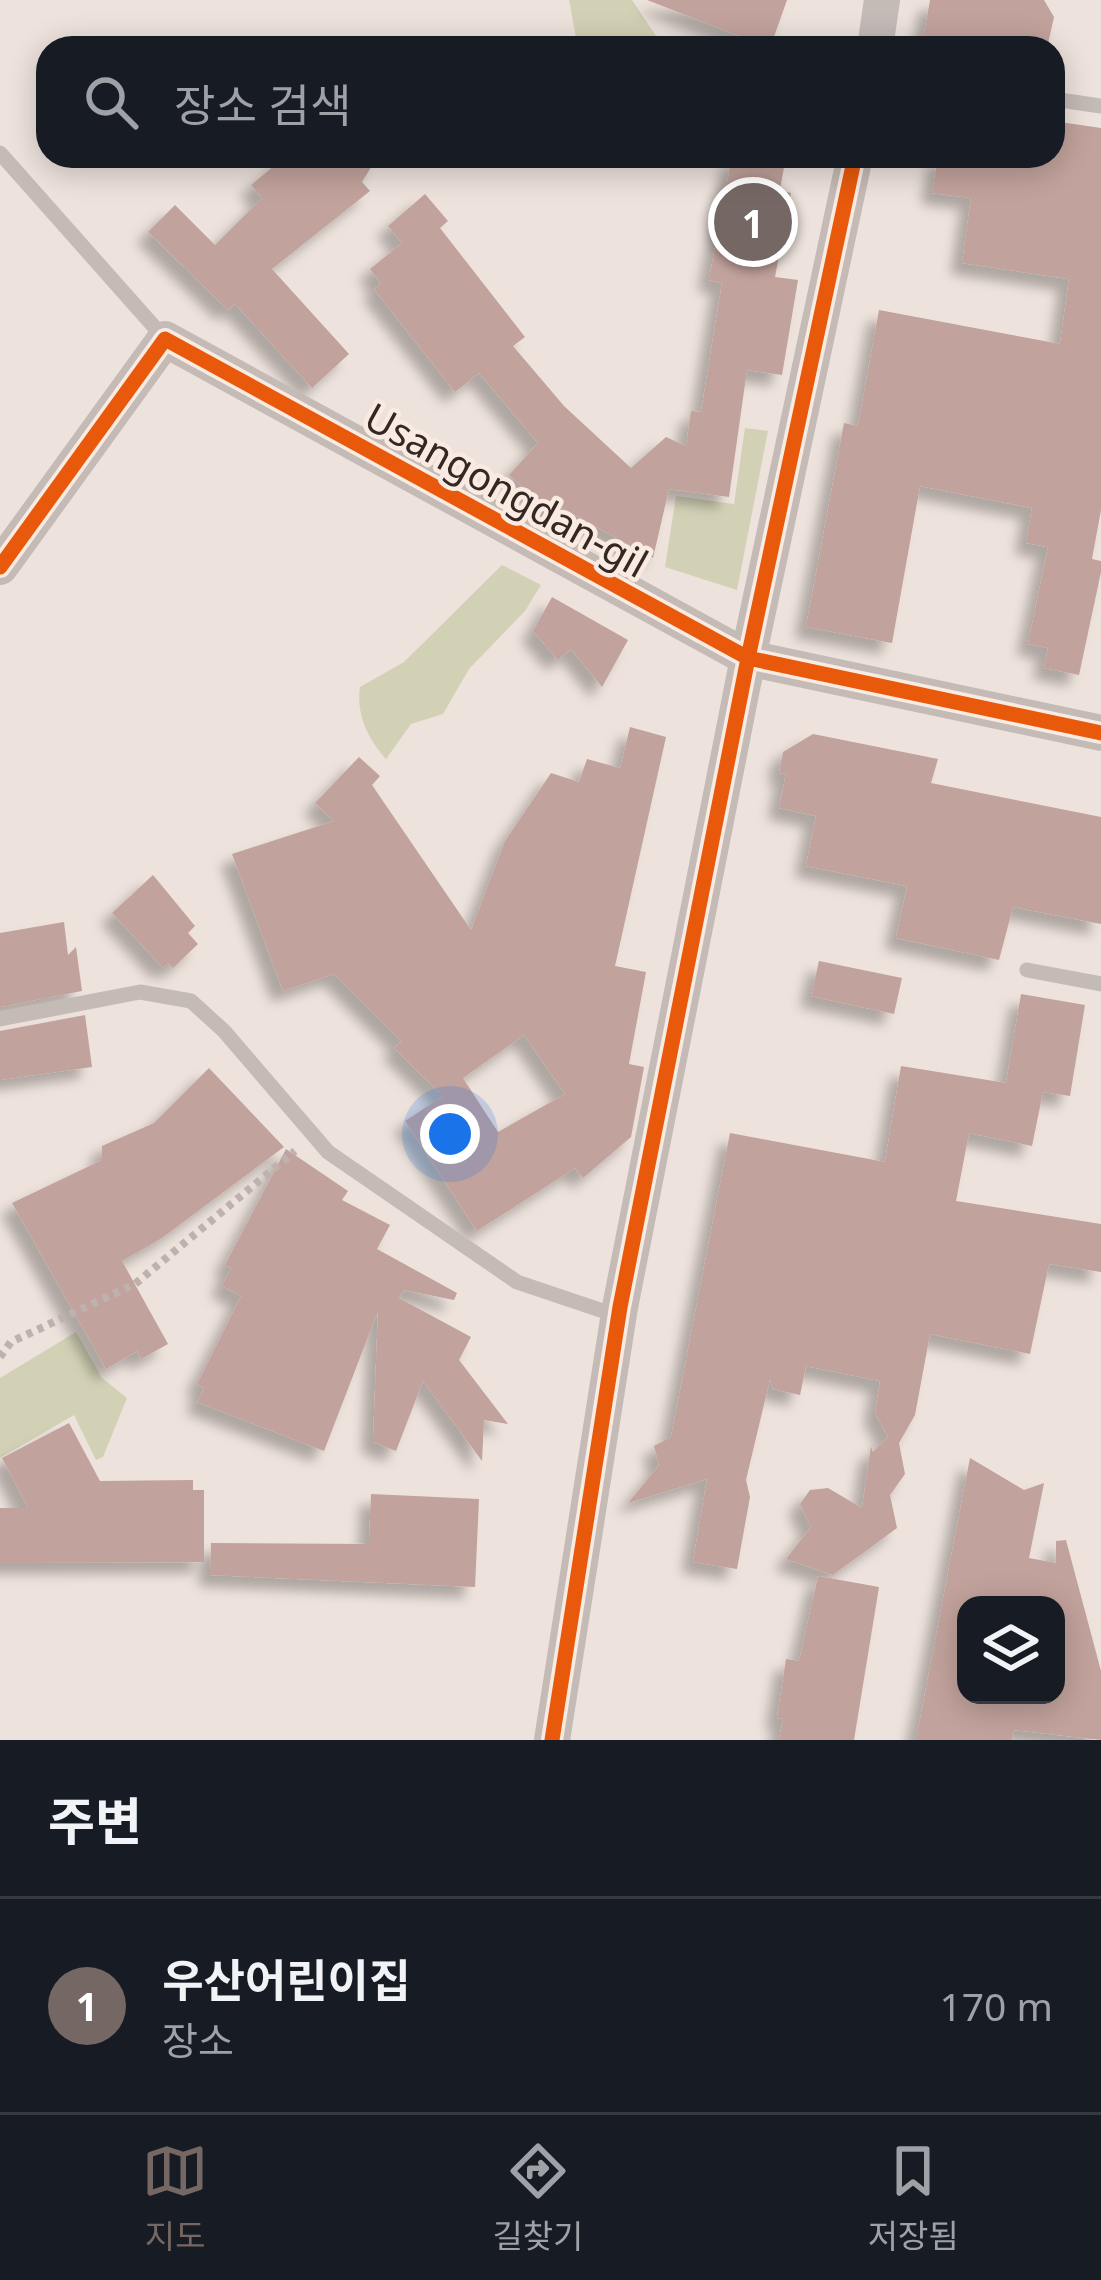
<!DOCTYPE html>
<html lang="ko">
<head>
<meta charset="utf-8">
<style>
	:root { --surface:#171b24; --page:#20242c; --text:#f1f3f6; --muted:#9ea1a6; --line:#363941; --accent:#756864 }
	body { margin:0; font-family:"Noto Sans","Noto Sans KR",sans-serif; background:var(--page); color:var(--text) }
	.controls { position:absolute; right:36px; bottom:36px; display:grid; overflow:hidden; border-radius:24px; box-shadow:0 6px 30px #0003 }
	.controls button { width:108px; height:108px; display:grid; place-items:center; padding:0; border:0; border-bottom:3px solid var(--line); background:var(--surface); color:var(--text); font:60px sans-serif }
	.you { position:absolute; left:450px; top:1134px; width:42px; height:42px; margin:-30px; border:9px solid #fff; border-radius:50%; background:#1a73e8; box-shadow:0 0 0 18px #1a73e833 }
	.badge { display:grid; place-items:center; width:78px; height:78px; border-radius:50%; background:var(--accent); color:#fff; font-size:39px; font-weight:700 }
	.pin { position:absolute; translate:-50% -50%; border:6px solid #fff; box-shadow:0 3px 12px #0006 }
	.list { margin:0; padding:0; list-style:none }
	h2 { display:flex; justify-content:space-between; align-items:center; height:156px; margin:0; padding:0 48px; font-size:51px }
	h2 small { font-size:39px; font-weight:400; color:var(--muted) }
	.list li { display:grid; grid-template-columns:78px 1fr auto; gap:36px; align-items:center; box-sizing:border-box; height:216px; padding:0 48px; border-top:3px solid var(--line) }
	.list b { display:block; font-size:45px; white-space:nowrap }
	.list p { margin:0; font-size:39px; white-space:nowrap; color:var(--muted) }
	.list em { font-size:39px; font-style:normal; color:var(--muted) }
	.icon { flex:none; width:66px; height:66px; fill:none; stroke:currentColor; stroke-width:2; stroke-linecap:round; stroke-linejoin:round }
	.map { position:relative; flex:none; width:1101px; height:1740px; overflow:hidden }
	.search { position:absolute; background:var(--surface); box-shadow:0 6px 30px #0003; left:36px; right:36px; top:36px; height:132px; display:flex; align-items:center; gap:30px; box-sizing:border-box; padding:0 42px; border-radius:36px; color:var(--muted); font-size:45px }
	.sheet { height:372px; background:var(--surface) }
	nav { display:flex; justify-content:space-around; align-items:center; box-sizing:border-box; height:168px; border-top:3px solid var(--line); background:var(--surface); font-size:33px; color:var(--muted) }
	nav a { display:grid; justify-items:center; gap:6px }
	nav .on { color:var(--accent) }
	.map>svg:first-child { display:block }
</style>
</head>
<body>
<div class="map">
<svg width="1101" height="1740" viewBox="0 0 1101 1740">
	<defs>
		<filter id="shadow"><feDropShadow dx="-11" dy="11" stdDeviation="6" flood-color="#0004"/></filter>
	</defs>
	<rect width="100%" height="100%" fill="#ede2dc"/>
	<!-- green -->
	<path fill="#d2d1b5" d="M569 0H632L664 48H578Z
		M745 428 768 431 737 590 665 567 676 496 734 504Z
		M502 565 541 585 525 611 469 669 443 714 411 724 386 759C368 739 356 714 360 687L404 662Z
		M76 1332 102 1378 127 1398 103 1457 96 1460 74 1415 0 1458V1378Z"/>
	<!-- building -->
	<path fill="#c2a29c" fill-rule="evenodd" filter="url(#shadow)" d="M647 0H787L770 48Z
		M930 0H1044L1054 17 1047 48 922 45Z
		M1053 121 1101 128V510L1092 559 1101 561V572L1079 675 1044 668 1048 648 1028 644 1048 547 1026 543 1032 508 920 486 892 643 806 627 844 423 858 426 879 310 1060 344 1069 279 962 263 971 198 932 193 938 156H1053Z
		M286 156H378L362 182 370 191 272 269 349 354 312 388 235 304 228 310 148 232 175 205 215 245 262 198 251 185Z
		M732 156H786L780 190 791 193 775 277 798 280 782 375 747 370 729 497 669 489 653 558 560 507 553 514 509 475 538 443 479 373 455 392 374 289 381 284 370 269 402 243 388 226 425 194 448 221 440 228 525 337 513 346 564 406 631 468 666 437 686 446 691 411 701 412 722 283 709 280Z
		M552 597 628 640 602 687 571 649 558 660 533 631Z
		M630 727 666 737 615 966 646 972 629 1064 644 1067 631 1137 583 1178 575 1168 477 1231 405 1121 443 1096 394 1048 401 1041 334 974 283 991 232 854 334 821 315 803 359 757 380 776 372 785 471 930 505 841 551 773 579 782 587 759 620 768ZM524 1035 565 1094 498 1132 463 1078Z
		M813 734 938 759 931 783 1101 817V924L1013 907 999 960 896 938 907 886 806 866 816 816 779 808 786 774 779 773 783 752Z
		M153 875 195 926 188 933 198 944 173 968 168 963 163 968 112 913Z
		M64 922 68 955 76 947 82 991 0 1007V933Z
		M819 961 902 978 894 1014 811 996Z
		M1021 994 1085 1005 1070 1096 1043 1092 1032 1146 969 1133 956 1201 1101 1224V1272L1049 1264 1030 1354 930 1334 915 1415 899 1443 905 1474 890 1495 897 1528 833 1575 786 1559 811 1527 800 1504 810 1490 828 1488 862 1508 871 1446 873 1452 888 1437 875 1413 880 1381 806 1366 800 1395 773 1389 770 1379 746 1480 750 1497 737 1569 693 1562 707 1479 628 1503 659 1465 654 1446 671 1437 730 1133 885 1162 901 1066 1006 1083Z
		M85 1015 92 1067 0 1080V1031Z
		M209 1068 284 1147 162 1238 122 1261 168 1344 141 1359 137 1351 106 1369 12 1203 102 1160V1146L154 1123Z
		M286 1149 348 1191 342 1200 390 1225 377 1249 457 1293 454 1300 404 1290 399 1298 471 1337 459 1360 508 1424 484 1420 482 1461 423 1381 396 1451 373 1442 378 1311 324 1451 197 1402 204 1388 197 1384 241 1296 222 1286 231 1268 225 1265Z
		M69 1423 100 1481 193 1480V1490H204V1562L0 1563V1508H28L2 1458Z
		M970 1458 1024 1490 1044 1483 1029 1558 1056 1563V1541L1066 1540 1101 1671V1740L1014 1730 1012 1740H916ZM966 1605H1056V1695H966Z
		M371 1494 479 1499 475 1587 210 1575 211 1543 369 1544Z
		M818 1576 879 1587 854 1740H779L783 1719 777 1718 786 1659 799 1661Z"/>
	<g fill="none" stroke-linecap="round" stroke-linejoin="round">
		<!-- path -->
		<path stroke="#bdb2ae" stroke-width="8" stroke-dasharray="6 6" stroke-linecap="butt" d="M0 1357 11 1342 135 1284 295 1151"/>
		<!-- service -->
		<path stroke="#c4bab6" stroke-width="15" d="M1053 99 1101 106
			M0 153 165 339
			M1027 970 1101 984
			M0 1019 140 992 191 1001 224 1031 328 1152 517 1282 618 1316"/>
		<!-- tertiary -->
		<path stroke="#c4bab6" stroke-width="36" d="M875 48 882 0
			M0 567 165 339 748 658 1101 733
			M552 1740 620 1307 748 658 855 156"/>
		<defs>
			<path id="cycleway" d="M0 567 165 339 748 658 1101 733
				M552 1740 620 1307 748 658 855 156"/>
		</defs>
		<!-- cycleway casing -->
		<use href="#cycleway" stroke="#faebe2" stroke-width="22"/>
		<!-- cycleway -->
		<use href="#cycleway" stroke="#e8590c" stroke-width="15"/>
	</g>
	<g text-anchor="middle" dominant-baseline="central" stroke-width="9" stroke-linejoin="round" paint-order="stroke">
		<!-- street labels -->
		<g font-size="39" fill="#352724" stroke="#faebe2">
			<text transform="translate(507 489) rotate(29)">Usangongdan-gil</text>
		</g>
	</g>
</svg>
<div class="controls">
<button><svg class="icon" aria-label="layers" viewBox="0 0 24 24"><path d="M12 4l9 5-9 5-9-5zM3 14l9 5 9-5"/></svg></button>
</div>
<div class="you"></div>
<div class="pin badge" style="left:753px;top:222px">1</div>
<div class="search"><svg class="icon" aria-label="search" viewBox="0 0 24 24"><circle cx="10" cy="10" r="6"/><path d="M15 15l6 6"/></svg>장소 검색</div>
</div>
<section class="sheet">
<h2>주변<small></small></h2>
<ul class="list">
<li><span class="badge">1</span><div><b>우산어린이집</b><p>장소</p></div><em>170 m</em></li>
</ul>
</section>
<nav>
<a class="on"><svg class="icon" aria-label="map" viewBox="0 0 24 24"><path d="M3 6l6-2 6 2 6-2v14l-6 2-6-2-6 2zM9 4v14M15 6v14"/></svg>지도</a>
<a><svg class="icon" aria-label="directions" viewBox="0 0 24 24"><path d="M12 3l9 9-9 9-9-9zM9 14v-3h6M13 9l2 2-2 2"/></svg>길찾기</a>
<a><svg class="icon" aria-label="saved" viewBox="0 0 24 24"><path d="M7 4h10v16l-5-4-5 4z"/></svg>저장됨</a>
</nav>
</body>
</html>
